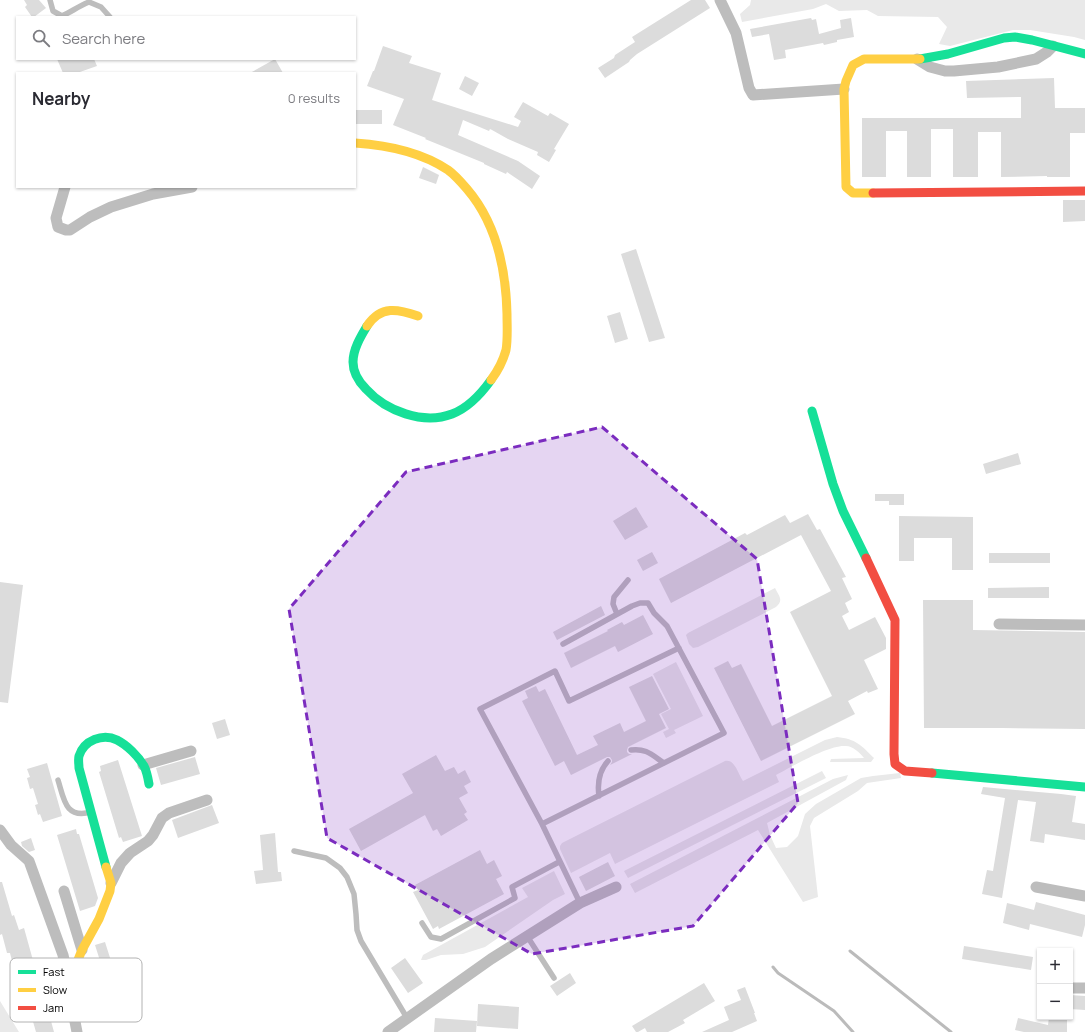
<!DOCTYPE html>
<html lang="en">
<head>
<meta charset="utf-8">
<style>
	:root { --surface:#fff; --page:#f7f7f7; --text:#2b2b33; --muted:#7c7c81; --line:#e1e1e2 }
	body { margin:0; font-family:Manrope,sans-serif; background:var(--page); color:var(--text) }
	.controls { position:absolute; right:12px; bottom:12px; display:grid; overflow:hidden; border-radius:0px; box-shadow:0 1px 3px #0004 }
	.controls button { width:36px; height:36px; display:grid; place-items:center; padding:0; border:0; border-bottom:1px solid var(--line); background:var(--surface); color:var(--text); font:20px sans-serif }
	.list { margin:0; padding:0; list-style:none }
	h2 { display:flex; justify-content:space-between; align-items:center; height:52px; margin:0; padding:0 16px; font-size:17px }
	h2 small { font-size:13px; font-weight:400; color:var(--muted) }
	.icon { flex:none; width:22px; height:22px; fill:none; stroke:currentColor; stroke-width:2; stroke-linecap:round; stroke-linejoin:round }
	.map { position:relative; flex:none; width:1085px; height:1032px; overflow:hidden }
	.search { position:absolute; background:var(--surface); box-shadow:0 1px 3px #0004; left:16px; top:16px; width:340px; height:44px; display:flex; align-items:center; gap:10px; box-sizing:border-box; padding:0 14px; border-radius:0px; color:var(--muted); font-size:15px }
	.panel { position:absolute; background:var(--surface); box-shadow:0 1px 3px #0004; left:16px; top:72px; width:340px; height:116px; border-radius:0px }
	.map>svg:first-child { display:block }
</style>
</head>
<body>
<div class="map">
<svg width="1085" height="1032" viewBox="0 0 1085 1032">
	<rect width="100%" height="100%" fill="#fff"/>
	<!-- green -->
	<path fill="#e9e9e9" d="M751 0H1085V40L1074 37 1030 30H1013L950 46 939 44 947 27 938 17 878 16 867 10 839 11 826 4 813 9 742 22 740 14 750 5Z
		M775 588C779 596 784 600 776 607L698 647 693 648 689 644 686 635 688 633Z
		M676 662 703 716 674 730 676 733 666 738 663 732 669 729 661 714 671 709 653 674Z
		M837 737C856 739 861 745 874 758L871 762H830L831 759 864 758C860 753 853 746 846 746 830 744 791 767 776 775L779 782 615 864 610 853 571 873 560 849V846L562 843 725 761C735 759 738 774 743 781L825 740Z
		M822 771 826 778 628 878 624 871Z
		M900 773 901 778 867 783 858 791 814 818 810 826 818 897 803 902 758 830 635 893 630 884 833 779 848 775 846 780 767 823 770 835 776 848 787 847 798 836 805 814 816 804 861 778 873 776Z
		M554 871 565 894 553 900 485 947 463 954 441 955 426 960H421L423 955 528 897 522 888Z
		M0 1001 19 1032H0Z"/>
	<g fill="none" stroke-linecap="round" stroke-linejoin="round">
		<!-- stream -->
		<path stroke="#bbb" stroke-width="3" d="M850 951 951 1032
			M773 967 778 973 834 1011 853 1032"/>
	</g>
	<!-- building -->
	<path fill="#dcdcdc" d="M24 0H39L46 8 34 17H32L25 7 27 5Z
		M691 0H705L710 8 637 54 630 60 629 62 605 78 598 68 614 58 615 55 635 42 632 37Z
		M811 18 812 20 816 19 819 34 841 28 840 20 851 18 854 37 837 40V42L824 45 823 43 785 50 786 58 774 60 769 34 752 37 750 29Z
		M383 46 412 56 409 63 441 73 432 100 518 127 521 121 514 117 523 102 548 116 550 113 569 124 554 149 556 150 549 162 537 155 538 152 508 139 492 130 490 129 489 131 463 120 458 135 518 161 540 176 532 189 507 172 506 174 484 164V163L425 139 426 138 393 125 404 99 367 86 373 71H374Z
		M57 59H94L97 66 77 73H63Z
		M275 59 283 73H250Z
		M465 76 479 83 472 96 459 89Z
		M1054 78 1055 108H1085V133H1070V177H1047V176L1001 177V132H978V177H953V129H931V177H907V131H886V177H862V118H1021V97L967 98 966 81Z
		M355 110H382V124H355Z
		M423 167 439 175 436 184 419 178Z
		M1063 200H1085V221L1063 222Z
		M636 249 665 338 649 342 621 254Z
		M620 312 628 339 615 343 607 316Z
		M1018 453 1021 464 986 474 983 464Z
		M875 494H904V505H889V501H875Z
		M636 507 648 527 625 540 613 521Z
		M808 514 817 530 820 529 846 577 842 578 852 599 845 603 849 612 842 616 849 630 875 617 886 638V649L864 660 878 689 868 693 867 691 848 701 855 714 761 761 714 668 728 661 732 668 741 664 772 726 832 696 790 612 831 591 801 535 671 603 659 579 745 533 747 535 785 515 790 523Z
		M899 516 973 517V570H952V538H914V561H899Z
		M652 552 658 563 643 571 637 560Z
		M989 553H1050V563H989Z
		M0 582 23 585 8 703 0 702Z
		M1049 587V598H988V588Z
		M923 600H973V630L1085 632V729L1002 728H924Z
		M601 606 605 615 557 640 553 632Z
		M643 615 653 634 618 652 615 646 571 668 564 653 608 631 607 630 622 622 624 625Z
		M652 676 669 709 659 714 666 728 628 747 627 750V752L629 754H632L610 765 612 762V760L610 757H607L571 775 564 761 555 766 522 701 528 698 525 691 536 686 539 692 545 689 577 755 598 745 593 736 620 723 624 732 646 721 629 687Z
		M225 719 230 735 217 739 212 723Z
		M436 755 445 771 454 767 458 774 465 770 471 782 464 786 468 793 459 798 467 812 464 814 468 820 441 836 437 829 433 831 425 815 361 851 349 829 413 793 402 774Z
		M195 757 200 774 161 785 156 768Z
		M118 760 142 836 123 842 121 837 119 838 99 772 101 771 100 766Z
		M47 763 62 816 43 822 40 814 38 815 35 805 38 804 33 788 30 789 27 778 30 777 27 769Z
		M983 787 1061 794 1076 796 1072 822 1085 824V840L1045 834 1044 843 1030 841 1036 802 1018 800 1002 898 982 894 987 870 993 871 1005 798 981 794Z
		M212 805 219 823 178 838 172 820Z
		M76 829 77 834H79L98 898 95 906 80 911 57 835Z
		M275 833 278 872H281L282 881 256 884 254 871 263 870 260 835Z
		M31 838 35 850 29 852 22 846 21 842Z
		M480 850 487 864 494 860 502 876 496 879 504 894 439 929 438 926 433 929 413 892 418 890 415 885Z
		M608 862 615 876 586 891 579 877Z
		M0 882H2L12 916 14 915 19 930 24 928 39 982 23 987 22 986 19 987 17 979 15 980 12 970 14 969 10 953H7L2 934 0 935Z
		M1036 902 1085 915V925L1082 937 1030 924 1029 930 1003 923 1007 903 1034 910Z
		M105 942 112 964 102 967 95 945Z
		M964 946 1033 957 1031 970 962 959Z
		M405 958 423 983 408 993 391 968Z
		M570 973 576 983 557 996 550 986Z
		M704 983 715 1001 683 1020 685 1023 668 1032H647L645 1028 638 1032H636L632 1026Z
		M745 987 755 1013H754L757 1021 732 1032H702L729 1020 724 1007 741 1000 737 990Z
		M1070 995 1085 996V1010L1070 1009Z
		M45 999 54 1032H36L28 1004Z
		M478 1004 519 1007 518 1029 477 1026Z
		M1049 1017H1067V1032H1024L1015 1030 1018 1018 1048 1025Z
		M435 1018 477 1021 476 1032H434Z"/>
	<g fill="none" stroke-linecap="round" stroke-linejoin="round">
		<!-- lane -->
		<path stroke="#bdbdbd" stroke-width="5.5" d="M50 0 53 11 62 16C71 12 79 6 89 2L101 7 110 17
			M617 614 613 604 614 597 628 580
			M631 750C646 748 652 755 664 763
			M58 780C64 799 65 819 91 812
			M599 796C597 782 599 771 608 761
			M542 824 724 733 667 626 654 613 648 603H640L632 606 563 644
			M294 851 326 858 340 868 347 877 354 894 356 914 357 930 361 941 407 1018
			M580 903 542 824 480 709 555 671 569 701 679 648
			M422 923 431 937 441 939 515 898 512 887 559 862
			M527 936 554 978"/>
		<!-- street -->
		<path stroke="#bdbdbd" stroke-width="11" d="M720 0 736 33 749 88 753 95 844 89
			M917 59 930 67 945 71H954L998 67 1036 59 1047 52 1053 46
			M65 187 56 218 58 227 66 230H70L90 217 111 207 153 194 192 187
			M999 624 1085 625
			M143 765 191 751
			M0 830 11 845 29 861 63 955 69 982 70 996 77 1032
			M111 883 121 863 130 853 148 841 153 835 162 818 169 813 207 800
			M1036 887 1085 896
			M64 891 82 950
			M1070 988H1085
			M388 1032 491 959 580 903 616 887"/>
		<!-- fast -->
		<path stroke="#16e098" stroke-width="9" d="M920 59 948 54 1004 38 1015 37 1032 40 1085 54
			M367 326C361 336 353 349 353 362 353 372 359 382 366 389 386 411 423 425 452 414 468 408 481 394 491 380
			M812 411 833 484 843 511 866 558
			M932 773 1085 787
			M106 867 79 768C79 764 78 760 79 756 84 740 103 733 117 740 127 745 138 756 144 766 147 772 148 778 149 784"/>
		<!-- slow -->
		<path stroke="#ffcf43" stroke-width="9" d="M355 143C386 145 421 152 448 170 455 175 461 182 467 189 497 224 506 269 507 314 507 326 508 339 506 350 503 361 497 372 491 380
			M873 193H853L846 187 844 89 846 81 853 65 864 59H920
			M367 326C381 305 398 309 418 316
			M27 995 69 982 82 950 99 919 110 891 111 883 106 867"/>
		<!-- jam -->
		<path stroke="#f24e42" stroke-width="9" d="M873 193 1085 191
			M866 558 895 620 894 754 895 764 905 771 932 773"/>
	</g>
	<!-- marked area -->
	<path fill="#7b2cbf" fill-opacity="0.2" stroke="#7b2cbf" stroke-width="3" stroke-dasharray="8 5" stroke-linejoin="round" d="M602 427 757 559 798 803 693 926 532 954 327 838 289 609 406 472Z"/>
	<!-- legend -->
	<rect x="10" y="958" width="132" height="64" rx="6" fill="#fff" stroke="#b2b2b2" stroke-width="1"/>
	<rect x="18" y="970" width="18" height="4" fill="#16e098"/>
	<rect x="18" y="988" width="18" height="4" fill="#ffcf43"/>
	<rect x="18" y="1006" width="18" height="4" fill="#f24e42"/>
	<g font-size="11" fill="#000">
		<text x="43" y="976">Fast</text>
		<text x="43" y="994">Slow</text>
		<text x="43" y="1012">Jam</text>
	</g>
</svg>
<div class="controls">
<button>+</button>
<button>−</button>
</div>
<div class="search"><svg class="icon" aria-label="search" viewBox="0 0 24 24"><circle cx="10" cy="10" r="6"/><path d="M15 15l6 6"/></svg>Search here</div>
<section class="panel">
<h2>Nearby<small>0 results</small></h2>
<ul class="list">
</ul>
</section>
</div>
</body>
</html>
